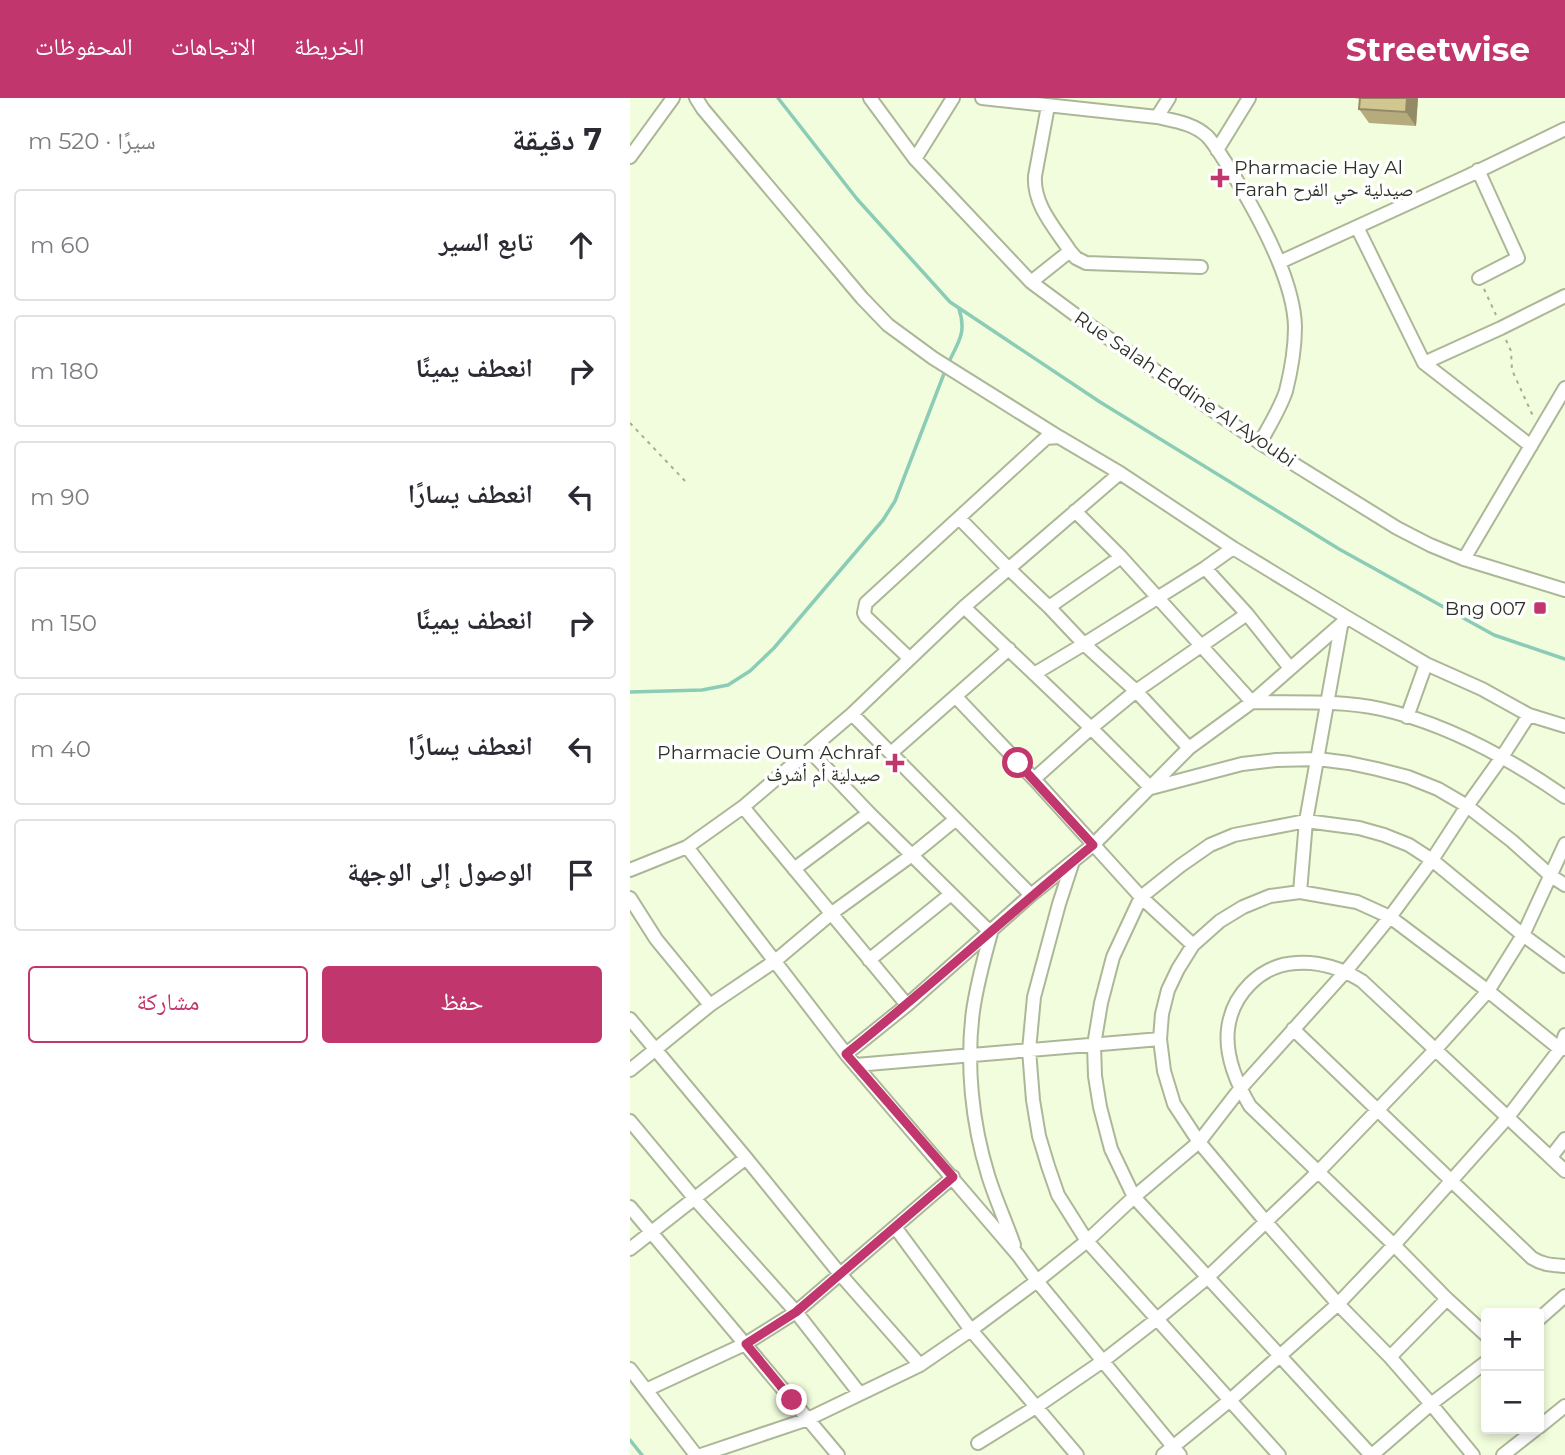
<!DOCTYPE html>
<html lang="ar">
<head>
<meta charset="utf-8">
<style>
	:root { --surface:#fff; --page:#f7f7f7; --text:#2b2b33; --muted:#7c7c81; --line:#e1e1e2; --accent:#c1366d }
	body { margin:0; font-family:Montserrat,"Noto Naskh Arabic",sans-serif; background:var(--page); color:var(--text); direction:rtl }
	.controls { position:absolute; right:21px; bottom:21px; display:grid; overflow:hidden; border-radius:7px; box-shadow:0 4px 10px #0003 }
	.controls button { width:63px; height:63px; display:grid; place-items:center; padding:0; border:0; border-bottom:2px solid var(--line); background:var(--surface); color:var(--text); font:35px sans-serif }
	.stop { position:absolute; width:21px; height:21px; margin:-16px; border:5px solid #c1366d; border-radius:50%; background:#fff }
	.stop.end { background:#c1366d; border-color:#fff; box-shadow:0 2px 7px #0008 }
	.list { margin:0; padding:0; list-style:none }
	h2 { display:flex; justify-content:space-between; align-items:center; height:91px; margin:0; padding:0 28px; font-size:30px }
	h2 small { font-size:23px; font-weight:400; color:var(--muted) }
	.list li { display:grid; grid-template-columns:46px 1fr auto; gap:21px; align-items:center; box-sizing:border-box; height:112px; margin:0 14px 14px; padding:0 14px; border:2px solid var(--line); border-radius:7px }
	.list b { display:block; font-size:26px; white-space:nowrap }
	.list em { font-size:23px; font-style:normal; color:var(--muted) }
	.actions { display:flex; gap:14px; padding:21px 28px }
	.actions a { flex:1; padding:16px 0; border:2px solid var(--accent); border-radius:7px; text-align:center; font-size:24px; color:var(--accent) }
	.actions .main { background:var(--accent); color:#fff }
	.icon { flex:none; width:38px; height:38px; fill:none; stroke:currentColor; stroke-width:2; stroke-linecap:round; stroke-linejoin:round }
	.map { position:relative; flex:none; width:935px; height:1357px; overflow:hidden; direction:ltr }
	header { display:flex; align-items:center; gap:42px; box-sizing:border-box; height:98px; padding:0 35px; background:var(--accent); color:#fff }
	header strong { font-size:33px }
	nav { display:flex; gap:38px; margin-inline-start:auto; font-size:24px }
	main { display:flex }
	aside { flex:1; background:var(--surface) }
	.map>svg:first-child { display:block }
</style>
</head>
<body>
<header>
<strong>Streetwise</strong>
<nav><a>الخريطة</a><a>الاتجاهات</a><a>المحفوظات</a></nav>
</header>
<main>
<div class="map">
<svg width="935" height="1357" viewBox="0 0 935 1357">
	<rect width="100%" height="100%" fill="#f2fddd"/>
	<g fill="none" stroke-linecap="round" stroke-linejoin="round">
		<!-- stream -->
		<path stroke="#8bccb6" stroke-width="3.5" d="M148 0 227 101 320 204 470 304 709 451 864 537 935 561
			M318 266C328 244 337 235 329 211
			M0 594 72 592 98 587 120 573 144 550 253 422 265 403 315 273
			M0 1342 12 1357"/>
		<defs>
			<path id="minor" d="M66 0 73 11 232 200 258 227 303 260 429 339 490 375 603 450 718 520 796 566 852 591 899 617 935 628
				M240 0 285 61 401 184 455 224 630 345 767 430 800 447 834 461 935 492
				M352 0 527 19C544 23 563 25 577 38 585 46 591 58 598 68 624 110 664 179 665 229 665 250 661 273 656 293 650 311 639 328 630 345
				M418 8 405 78C403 107 425 130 440 153L446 160 456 165 571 169
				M527 19 539 0
				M587 52 619 0
				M0 59 43 0
				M285 61 323 0
				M848 72 888 160 849 180
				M727 129 794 265 901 348
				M650 164 838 78 935 31
				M401 184 440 153
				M794 265 871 230 935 198
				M445 413 491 459 622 604C665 605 709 602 751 611 818 626 879 660 935 699
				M329 420 378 470 419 509 454 546 506 593 559 650
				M834 461 935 290
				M575 470 617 516 660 570
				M334 509 461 630 521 690 612 666 646 662 688 661 719 665 747 671 778 679 808 691 837 708 882 743 921 778 935 787
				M419 509 491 459
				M279 560 236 519 234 515 236 505 416 340 429 339
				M404 576 454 546 575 470 603 450
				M326 599 404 681 511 799 563 847
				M222 616 401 797
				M777 619 796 566
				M180 653 239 715 361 835C354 860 347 886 343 913 336 967 342 1025 358 1077 365 1100 376 1124 384 1147
				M261 655 379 551
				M404 681 461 630 506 593 617 516
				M113 709 277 907
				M57 749 216 956 388 1157 407 1183 550 1357
				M443 763 429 806 404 899 399 952 403 1002 409 1038 418 1068 428 1097 457 1143 649 1357
				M164 771 239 715
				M0 772 57 749 113 709 222 616 334 509 490 375
				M670 794 676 723 711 528
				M0 800 26 841 80 907
				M239 862 321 796
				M0 921 116 1060 210 1176 290 1267
				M663 931 902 1160C913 1167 922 1167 935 1168
				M216 956 277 907 401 797 463 747 559 650 622 604 718 520
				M226 967 530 941
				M0 972 80 907 145 863 202 815 282 757 326 721
				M0 1023 65 1101 166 1214 230 1296
				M921 1059 935 1041
				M0 1109 208 1357
				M265 1129 341 1232 447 1357
				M0 1151 116 1060
				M909 1221 935 1198
				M856 1237 817 1201 764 1147 620 1008C607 986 595 957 598 931 602 897 630 867 666 865 689 863 713 871 732 883L935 1073
				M760 1259 817 1201
				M0 1271 66 1357
				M16 1292 115 1246 166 1214 323 1079
				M909 1329 935 1308
				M348 1345 406 1309 473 1263 527 1221 578 1179 689 1073 806 951 858 893 893 837 935 746
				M71 1357 178 1321 290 1267 341 1232 407 1183 457 1143 504 1099 569 1044 610 991 716 873 760 819 802 762 837 708 872 659 899 617
				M533 1357 599 1303 708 1206 764 1147 878 1019 930 951 935 937
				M741 1357 504 1099 481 1051 470 1009 465 978 464 947 471 905 483 859 511 799 550 768 580 747 604 737 676 723 729 730 754 737 779 747 802 762 893 837 935 868
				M742 1357 801 1306 856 1264
				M843 1357 801 1306 760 1259 708 1206 636 1124 569 1044 544 1006 534 973 530 941 532 916 538 892 548 871 563 847 590 823 613 809 640 798 670 794 727 804 760 819 858 893 930 951H935
				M873 1357 906 1331"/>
		</defs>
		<!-- minor casing -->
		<use href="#minor" stroke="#acb798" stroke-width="16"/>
		<!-- path -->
		<path stroke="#a6ae96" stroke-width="2" stroke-dasharray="3.5 5" stroke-linecap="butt" d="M854 191 866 217
			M876 242 881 253 882 272 903 318
			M0 325 56 384"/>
		<!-- minor -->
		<use href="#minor" stroke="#fff" stroke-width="12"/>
	</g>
	<!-- wall -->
	<path fill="#b5ab7c" d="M724 0H788L786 28 739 25 729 11 730 1Z"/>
	<!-- shaded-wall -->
	<path fill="#938b65" d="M777 0H788L786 28 776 14Z"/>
	<!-- building -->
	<path fill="#d2c790" stroke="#938b65" stroke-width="2" d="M730 0H777L776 14 729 11Z"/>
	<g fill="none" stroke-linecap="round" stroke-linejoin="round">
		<!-- route -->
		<path stroke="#c1366d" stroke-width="9" d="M162 1302 116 1246 166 1214 323 1079 216 956C301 888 380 815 463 747L388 665"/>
	</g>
	<!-- markers -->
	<g fill="#c1366d" stroke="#fff" stroke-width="2.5">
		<path d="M586.5 69.5h7v7h7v7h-7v7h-7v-7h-7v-7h7z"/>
		<rect x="903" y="503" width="14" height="14" rx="3.5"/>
		<path d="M261.5 654.5h7v7h7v7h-7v7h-7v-7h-7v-7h7z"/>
	</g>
	<g text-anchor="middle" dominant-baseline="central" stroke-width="7" stroke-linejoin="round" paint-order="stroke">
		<!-- poi labels -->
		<g font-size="19" fill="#2d3125" stroke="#fff" text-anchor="end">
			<text x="604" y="69" text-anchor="start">Pharmacie Hay Al<tspan x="604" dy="22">Farah صيدلية حي الفرح</tspan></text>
			<text x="896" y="510">Bng 007</text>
			<text x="251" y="654">Pharmacie Oum Achraf<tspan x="251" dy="22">صيدلية أم أشرف</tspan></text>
		</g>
		<!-- street labels -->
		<g font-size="19" fill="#2d3125" stroke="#fff">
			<text transform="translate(555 291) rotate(34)">Rue Salah Eddine Al Ayoubi</text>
		</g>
	</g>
</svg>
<div class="controls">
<button>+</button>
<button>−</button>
</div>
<div class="stop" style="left:388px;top:665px"></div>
<div class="stop end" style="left:162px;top:1302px"></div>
</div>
<aside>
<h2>7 دقيقة<small>سيرًا · 520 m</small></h2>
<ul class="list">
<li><svg class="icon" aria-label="ahead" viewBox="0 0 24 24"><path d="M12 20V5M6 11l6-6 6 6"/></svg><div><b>تابع السير</b></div><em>60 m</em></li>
<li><svg class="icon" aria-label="right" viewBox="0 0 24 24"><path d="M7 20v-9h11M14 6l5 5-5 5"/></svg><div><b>انعطف يمينًا</b></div><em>180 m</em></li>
<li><svg class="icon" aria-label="left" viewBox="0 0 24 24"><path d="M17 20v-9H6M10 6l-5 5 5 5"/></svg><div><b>انعطف يسارًا</b></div><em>90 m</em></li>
<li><svg class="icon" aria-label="right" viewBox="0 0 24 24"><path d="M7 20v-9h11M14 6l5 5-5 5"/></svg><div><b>انعطف يمينًا</b></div><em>150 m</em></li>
<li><svg class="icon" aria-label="left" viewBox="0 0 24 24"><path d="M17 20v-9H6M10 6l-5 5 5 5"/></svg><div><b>انعطف يسارًا</b></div><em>40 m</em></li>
<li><svg class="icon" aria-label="arrive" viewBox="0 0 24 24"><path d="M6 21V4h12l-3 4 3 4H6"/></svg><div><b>الوصول إلى الوجهة</b></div></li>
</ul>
<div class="actions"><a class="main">حفظ</a><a>مشاركة</a></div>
</aside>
</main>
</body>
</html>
